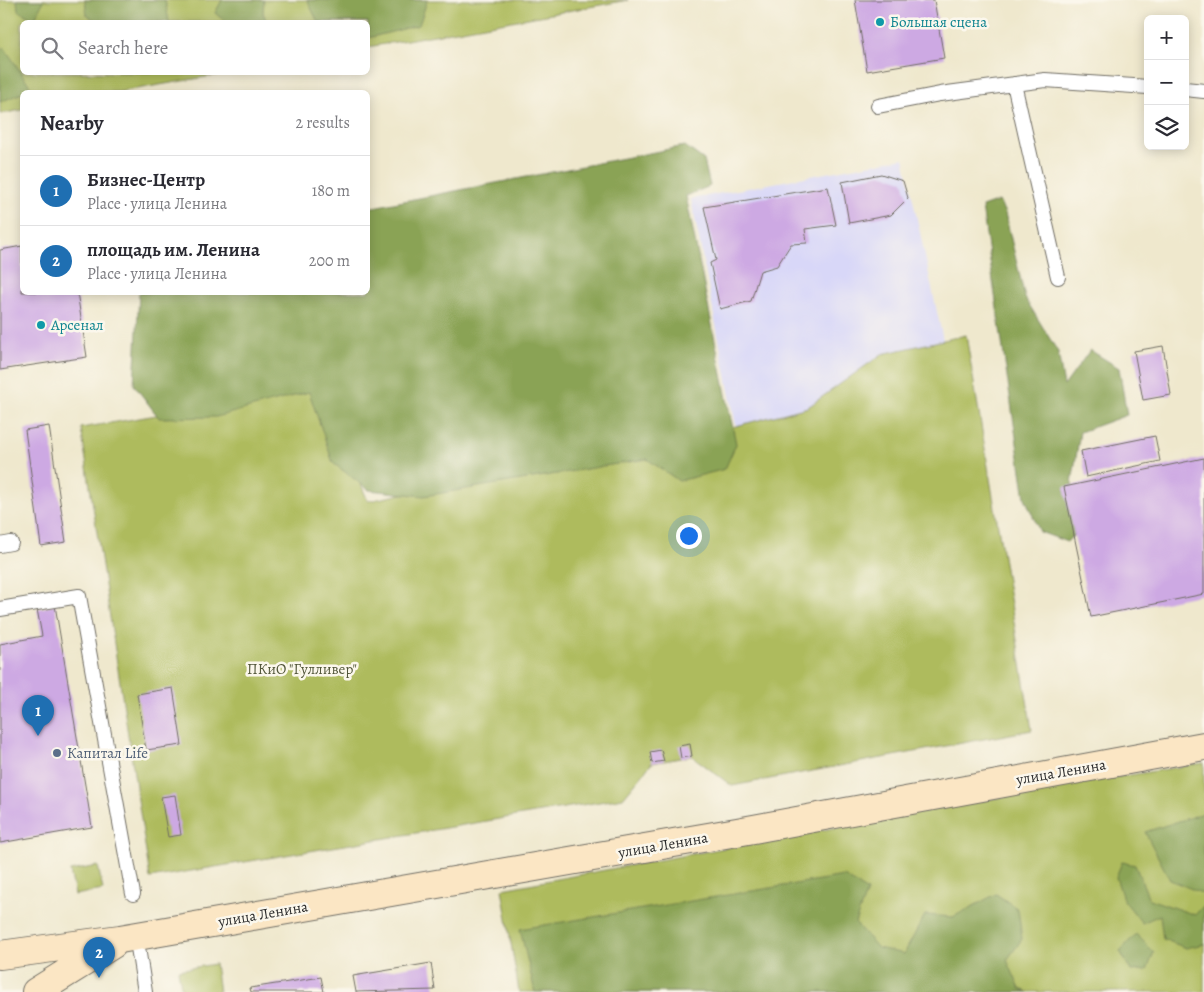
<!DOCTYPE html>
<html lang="en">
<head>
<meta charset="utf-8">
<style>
	:root { --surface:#fff; --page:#f7f7f7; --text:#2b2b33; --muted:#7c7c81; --line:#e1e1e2; --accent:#1f6fb2 }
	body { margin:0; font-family:Alegreya,serif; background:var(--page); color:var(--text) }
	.controls { position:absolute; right:15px; top:15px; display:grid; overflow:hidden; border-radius:8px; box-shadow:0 2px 12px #0003 }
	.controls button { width:45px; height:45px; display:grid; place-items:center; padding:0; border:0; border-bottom:1px solid var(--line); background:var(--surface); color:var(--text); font:25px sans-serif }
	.you { position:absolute; left:688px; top:535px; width:18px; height:18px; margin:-12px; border:4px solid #fff; border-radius:50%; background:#1a73e8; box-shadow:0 0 0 8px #1a73e833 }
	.badge { display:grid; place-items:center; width:32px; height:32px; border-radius:50%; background:var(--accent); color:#fff; font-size:16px; font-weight:700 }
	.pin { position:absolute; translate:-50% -41px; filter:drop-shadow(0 1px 2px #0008) }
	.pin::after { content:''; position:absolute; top:26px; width:18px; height:15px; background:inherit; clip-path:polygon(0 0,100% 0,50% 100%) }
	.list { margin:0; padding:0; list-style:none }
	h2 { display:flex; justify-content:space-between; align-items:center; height:65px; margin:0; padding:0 20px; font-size:21px }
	h2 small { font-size:16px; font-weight:400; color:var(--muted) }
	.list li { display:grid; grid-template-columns:32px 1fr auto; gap:15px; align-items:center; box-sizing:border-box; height:70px; padding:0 20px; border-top:1px solid var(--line) }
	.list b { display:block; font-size:19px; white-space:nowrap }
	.list p { margin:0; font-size:16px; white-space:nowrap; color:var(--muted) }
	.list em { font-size:16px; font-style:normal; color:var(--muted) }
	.icon { flex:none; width:28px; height:28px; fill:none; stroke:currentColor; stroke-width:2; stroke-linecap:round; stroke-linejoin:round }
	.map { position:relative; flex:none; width:1204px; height:992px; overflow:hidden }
	.search { position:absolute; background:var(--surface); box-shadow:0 2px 12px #0003; left:20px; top:20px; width:350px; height:55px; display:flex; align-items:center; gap:12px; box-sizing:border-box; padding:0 18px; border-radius:8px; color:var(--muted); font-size:19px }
	.panel { position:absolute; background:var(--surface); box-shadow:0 2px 12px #0003; left:20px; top:90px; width:350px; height:205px; border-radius:8px }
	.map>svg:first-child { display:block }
</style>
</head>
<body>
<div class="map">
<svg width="1204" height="992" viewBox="0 0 1204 992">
	<rect width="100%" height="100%" fill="#fbf7ec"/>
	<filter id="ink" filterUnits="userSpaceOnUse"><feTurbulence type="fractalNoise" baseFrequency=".02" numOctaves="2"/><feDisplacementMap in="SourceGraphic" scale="10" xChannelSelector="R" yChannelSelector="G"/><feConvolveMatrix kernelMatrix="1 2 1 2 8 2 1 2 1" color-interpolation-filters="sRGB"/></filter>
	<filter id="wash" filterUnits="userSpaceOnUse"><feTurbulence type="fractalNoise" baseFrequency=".0096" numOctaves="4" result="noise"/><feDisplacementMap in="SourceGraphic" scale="20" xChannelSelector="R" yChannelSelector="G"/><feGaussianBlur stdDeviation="1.12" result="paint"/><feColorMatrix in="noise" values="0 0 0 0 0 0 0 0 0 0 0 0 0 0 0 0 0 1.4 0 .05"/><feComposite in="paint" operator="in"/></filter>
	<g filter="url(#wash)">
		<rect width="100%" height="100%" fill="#efe8cd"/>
		<!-- built -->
		<path fill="#d8d7f8" d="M904 158 943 340 882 354 808 407 736 426 691 199Z"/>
		<!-- green -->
		<path fill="#aebb5d" stroke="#6c7344" d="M0 0H628L368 47V22H22V72L229 73 119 92H22V110L0 114Z
			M966 335 1032 730 732 786 692 756 652 763 623 798 150 878 81 428 320 387 368 501 736 426 808 407 882 354Z
			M1204 763V992H519L502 889 1056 787Z
			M98 866 103 890 75 895 70 871Z
			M215 964 219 992H182L178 970Z"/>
		<!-- forest -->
		<path fill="#8aa354" stroke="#5a6740" d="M17 0H44L34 20 18 10Z
			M85 0H165L169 22H98L87 15Z
			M222 0H264L263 13 267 22H226L215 13Z
			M307 0H426L427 1 419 25 368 38V22H318Z
			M4 47 32 89 0 102V50Z
			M685 146 704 160 710 186 686 196 736 444 725 469 679 481 647 459 424 496 369 490 333 463 309 392 216 417 159 418 134 385 139 293 368 292V208Z
			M999 201 1005 213 1025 298 1058 352 1064 386 1090 350 1119 368 1127 415 1080 432 1072 483 1081 528 1067 542 1040 532 1025 498 982 207Z
			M1204 813V894L1170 880 1145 832Z
			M1122 862 1135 865 1149 899 1195 915 1204 905V944L1186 948 1163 939 1160 915 1142 923 1123 899 1116 877Z
			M844 876 867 891 855 923 878 948 904 954 925 915 953 917 996 894 1018 909 1022 939 1007 960 1020 989 1028 992H535L520 929Z
			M1136 934 1154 952 1147 970 1131 971 1120 951Z"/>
		<g id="blocks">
			<!-- building -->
			<path fill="#cda9e3" d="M855 0H934L944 58 867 71Z
				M881 174 903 181 908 198 891 215 849 223 842 182Z
				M828 187 836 225 805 229 807 243 791 244 777 266 760 271 751 301 720 309 710 263 716 260 704 207Z
				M22 246V292H77L87 357 0 370V250Z
				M1163 346 1171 395 1143 400 1134 351Z
				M49 426 66 542 41 546 25 430Z
				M1155 436 1160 461 1086 477 1081 451Z
				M1204 458V594L1091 617 1064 487Z
				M55 605 92 827 0 843V644L42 636 37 609Z
				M173 688 182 745 146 750 137 694Z
				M690 744 692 756 681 758 679 746Z
				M661 750 664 761 652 763 650 752Z
				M175 795 181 835 168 837 161 797Z
				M431 963 435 990 356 992 353 976Z
				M321 977 324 992H251L250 988Z"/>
		</g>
	</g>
	<g filter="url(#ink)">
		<use href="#blocks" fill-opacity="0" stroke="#706d64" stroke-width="1"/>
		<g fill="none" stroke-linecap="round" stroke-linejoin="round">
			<defs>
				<path id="lane" d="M1014 84 1058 277
					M1185 89 1204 91
					M878 106 940 94 1045 80 1148 87
					M0 545 11 543
					M0 609 79 596 133 894
					M136 935 145 992"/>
				<path id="secondary" d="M0 955 120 939 737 832 1204 746
					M36 992 113 944"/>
			</defs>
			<!-- lane casing -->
			<use href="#lane" stroke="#706d64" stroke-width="16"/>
			<!-- secondary casing -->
			<use href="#secondary" stroke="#706d64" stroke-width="30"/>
			<!-- lane -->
			<use href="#lane" stroke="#fff" stroke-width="14"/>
			<!-- secondary -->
			<use href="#secondary" stroke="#fbe6c4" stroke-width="28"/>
		</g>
	</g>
	<!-- markers -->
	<g fill="#0f9aa8" stroke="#fbf7ec" stroke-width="2">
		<circle cx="880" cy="22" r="5"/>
		<circle cx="41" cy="325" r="5"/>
	</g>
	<circle fill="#5c6f8a" stroke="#fbf7ec" stroke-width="2" cx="57" cy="753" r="5"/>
	<g text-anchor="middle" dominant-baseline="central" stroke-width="5" stroke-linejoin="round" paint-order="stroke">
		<!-- culture labels -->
		<g font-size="15" fill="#0d838f" stroke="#fbf7ec" text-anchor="start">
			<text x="890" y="22">Большая сцена</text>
			<text x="51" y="325">Арсенал</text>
		</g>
		<!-- park labels -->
		<g font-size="15" fill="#52563a" stroke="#fbf7ec">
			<text x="302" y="669">ПКиО "Гулливер"</text>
		</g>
		<!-- service labels -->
		<g font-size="15" fill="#4e5e75" stroke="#fbf7ec" text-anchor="start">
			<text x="67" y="753">Капитал Life</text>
		</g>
		<!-- street labels -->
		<g font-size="15" fill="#2b2b2b" stroke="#fbf7ec">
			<text transform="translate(1061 772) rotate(-10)">улица Ленина</text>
			<text transform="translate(663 845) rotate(-10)">улица Ленина</text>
			<text transform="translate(263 914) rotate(-10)">улица Ленина</text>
		</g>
	</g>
</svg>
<div class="controls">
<button>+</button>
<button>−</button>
<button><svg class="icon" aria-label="layers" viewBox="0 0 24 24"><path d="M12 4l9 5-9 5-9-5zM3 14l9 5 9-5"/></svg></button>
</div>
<div class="you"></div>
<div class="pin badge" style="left:38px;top:736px">1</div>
<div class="pin badge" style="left:99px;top:978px">2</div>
<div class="search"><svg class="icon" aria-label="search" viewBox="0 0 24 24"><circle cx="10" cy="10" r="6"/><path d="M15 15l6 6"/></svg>Search here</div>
<section class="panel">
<h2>Nearby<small>2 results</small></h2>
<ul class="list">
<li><span class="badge">1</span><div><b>Бизнес-Центр</b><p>Place · улица Ленина</p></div><em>180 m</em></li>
<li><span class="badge">2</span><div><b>площадь им. Ленина</b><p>Place · улица Ленина</p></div><em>200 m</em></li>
</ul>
</section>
</div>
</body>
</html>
